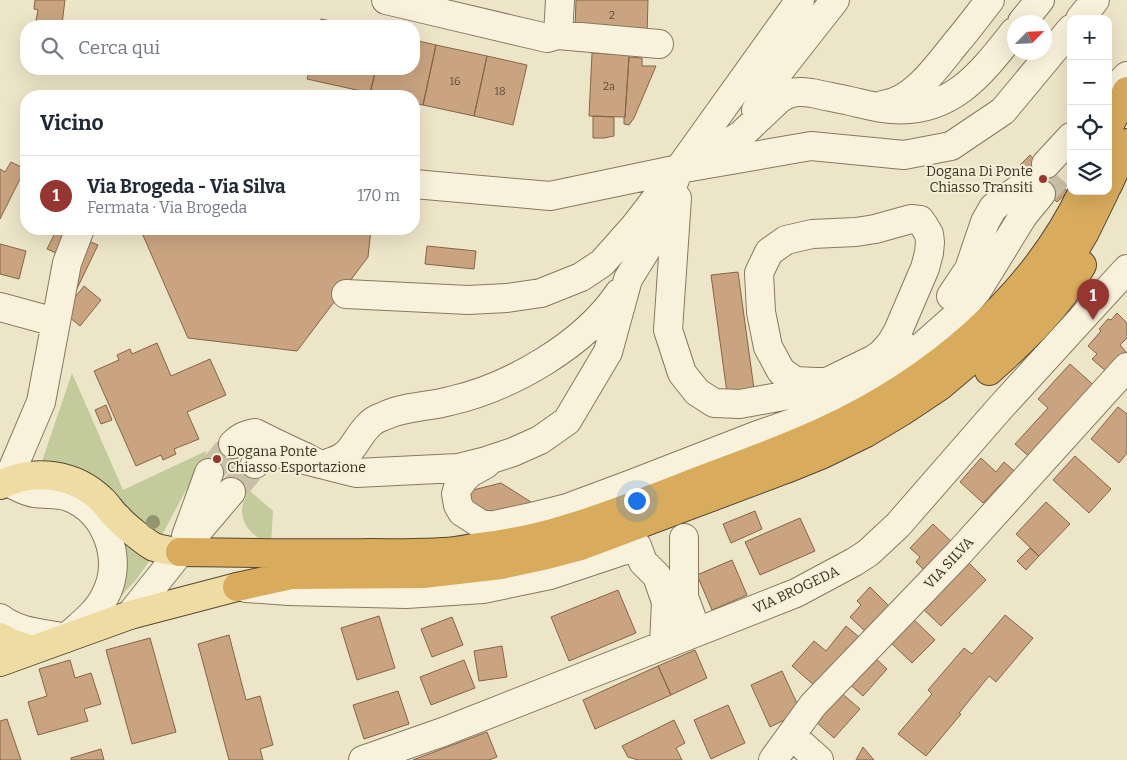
<!DOCTYPE html>
<html lang="it">
<head>
<meta charset="utf-8">
<style>
	:root { --surface:#fff; --page:#f2f2f3; --text:#1f2937; --muted:#747a83; --line:#e0e1e3; --accent:#963630 }
	body { margin:0; font-family:Bitter,serif; background:var(--page); color:var(--text) }
	.controls { position:absolute; right:15px; top:15px; display:grid; overflow:hidden; border-radius:10px; box-shadow:0 5px 20px #0002 }
	.controls button { width:45px; height:45px; display:grid; place-items:center; padding:0; border:0; border-bottom:1px solid var(--line); background:var(--surface); color:var(--text); font:25px sans-serif }
	.compass { position:absolute; left:1007px; top:15px; width:45px; height:45px; border-radius:50%; background:var(--surface); box-shadow:0 5px 20px #0002; rotate:66deg }
	.you { position:absolute; left:636px; top:500px; width:18px; height:18px; margin:-12px; border:4px solid #fff; border-radius:50%; background:#1a73e8; box-shadow:0 0 0 8px #1a73e833 }
	.badge { display:grid; place-items:center; width:32px; height:32px; border-radius:50%; background:var(--accent); color:#fff; font-size:16px; font-weight:700 }
	.pin { position:absolute; translate:-50% -41px; filter:drop-shadow(0 1px 2px #0008) }
	.pin::after { content:''; position:absolute; top:26px; width:18px; height:15px; background:inherit; clip-path:polygon(0 0,100% 0,50% 100%) }
	.list { margin:0; padding:0; list-style:none }
	h2 { display:flex; justify-content:space-between; align-items:center; height:65px; margin:0; padding:0 20px; font-size:21px }
	h2 small { font-size:16px; font-weight:400; color:var(--muted) }
	.list li { display:grid; grid-template-columns:32px 1fr auto; gap:15px; align-items:center; box-sizing:border-box; height:80px; padding:0 20px; border-top:1px solid var(--line) }
	.list b { display:block; font-size:19px; white-space:nowrap }
	.list p { margin:0; font-size:16px; white-space:nowrap; color:var(--muted) }
	.list em { font-size:16px; font-style:normal; color:var(--muted) }
	.icon { flex:none; width:28px; height:28px; fill:none; stroke:currentColor; stroke-width:2; stroke-linecap:round; stroke-linejoin:round }
	.map { position:relative; flex:none; width:1127px; height:760px; overflow:hidden }
	.search { position:absolute; background:var(--surface); box-shadow:0 5px 20px #0002; left:20px; top:20px; width:400px; height:55px; display:flex; align-items:center; gap:12px; box-sizing:border-box; padding:0 18px; border-radius:20px; color:var(--muted); font-size:19px }
	.panel { position:absolute; background:var(--surface); box-shadow:0 5px 20px #0002; left:20px; top:90px; width:400px; height:145px; border-radius:20px }
	.map>svg:first-child { display:block }
</style>
</head>
<body>
<div class="map">
<svg width="1127" height="760" viewBox="0 0 1127 760">
	<rect width="100%" height="100%" fill="#ede5c8"/>
	<!-- green -->
	<path fill="#c3cb9c" d="M72 373 123 490 206 451 204 467 185 492 162 535 140 522 40 467Z
		M250 491 273 511 271 544C247 536 232 513 250 491Z
		M114 522 153 556 136 580 120 597 116 595Z"/>
	<!-- building -->
	<path fill="#caa480" stroke="#876444" d="M35 0H65L62 24H63V26H35L38 10 34 9Z
		M576 0H648L647 35 575 31Z
		M321 19 354 26H319Z
		M414 40 436 45 423 105 414 103V96H384L370 93 376 69H414Z
		M436 45 487 56 474 116 423 105Z
		M592 53 629 55 625 117 589 116Z
		M487 56 527 65 513 125 474 116Z
		M629 57 642 58V66H656L634 118 629 125 624 124V117H625Z
		M310 69H376L370 93 307 79Z
		M593 116 614 117V136L604 138H593Z
		M1030 155 1039 164 1029 174 1020 165Z
		M1042 161 1061 180 1044 197 1025 178Z
		M11 162 25 169 0 219V169L5 172Z
		M1059 183 1068 192 1057 202 1048 193Z
		M57 229H78L65 257 47 249Z
		M142 229H371L368 257 297 351 188 338 142 233Z
		M88 241 98 245 73 297 63 292Z
		M0 244 26 251 19 279 0 274Z
		M427 246 476 251 474 269 425 264Z
		M738 272 754 389 727 393 711 275Z
		M84 286 101 300 80 326 63 312Z
		M1117 313 1127 323V338L1120 345 1127 353 1108 373 1092 359 1097 354 1088 346 1101 331 1099 329 1108 319 1111 320Z
		M157 343 171 376 210 359 226 395 187 412 199 439 174 449 176 454 163 460 161 455 136 466 94 371 119 360 117 355 130 349 132 354Z
		M1070 364 1098 389 1033 460 1015 444 1048 408 1038 399Z
		M106 405 112 420 101 424 95 410Z
		M1118 407 1127 414V453L1119 463 1091 439Z
		M222 438 237 451 216 475 201 463Z
		M233 455 244 465 235 476 224 466Z
		M1075 456 1111 489 1089 513 1053 480Z
		M981 458 996 472 1004 462 1021 477 1009 491 1001 484 983 503 960 482Z
		M247 462 262 474 241 499 226 486Z
		M501 483 531 502 527 509 493 517 464 498 469 491Z
		M1046 502 1070 524 1039 556 1016 534Z
		M755 511 762 529 731 543 723 524Z
		M800 518 815 551 760 575 745 542Z
		M933 524 955 545 928 574 916 562 920 557 910 548Z
		M1030 548 1039 556 1026 570 1017 561Z
		M732 560 747 595 712 610 697 575Z
		M967 561 986 580 941 626 922 608Z
		M870 587 893 610 869 635 850 617 861 605 857 601Z
		M618 590 636 633 569 661 551 617Z
		M909 615 935 640 912 663 887 639Z
		M1005 615 1033 638 996 682 989 676 959 713 961 714 926 756 898 734 932 694 928 690 964 648 972 654Z
		M379 616 395 668 357 680 341 628Z
		M452 617 463 645 432 657 421 629Z
		M846 626 865 642 822 692 792 666 814 641 826 651Z
		M229 635 246 700 260 696 273 745 260 749 263 760H229L198 644Z
		M150 638 176 732 132 744 106 650Z
		M502 646 507 677 479 681 474 651Z
		M695 650 707 678 671 695 658 666Z
		M872 655 887 669 863 696 847 682Z
		M70 660 75 678 91 673 101 704 84 709 88 721 38 735 28 702 47 696 39 669Z
		M464 660 475 688 431 705 420 677Z
		M658 666 671 695 595 729 583 700Z
		M782 671 801 712 770 727 751 685Z
		M398 691 409 724 364 739 353 705Z
		M840 692 860 709 834 738 815 721Z
		M728 705 745 743 711 759 694 720Z
		M7 719 21 760H0V721Z
		M674 720 685 743 676 748 682 760H638L628 757 622 746Z
		M487 732 497 757 489 760H413Z
		M863 747 874 760H856Z
		M101 749 104 760H71V758Z"/>
	<g fill="none" stroke-linecap="round" stroke-linejoin="round">
		<!-- minor-tunnel -->
		<path stroke="#c9c1a7" stroke-width="28" stroke-dasharray="28 14" stroke-linecap="butt" d="M1041 194 1058 176
			M209 473 233 444
			M231 492 255 464"/>
		<defs>
			<path id="minor" d="M386 0 547 38 558 35 659 44
				M1080 19 1095 0
				M1022 22 1040 0
				M558 35 560 0
				M1108 96 1127 76
				M883 105C914 101 938 65 956 43 968 29 979 14 990 0
				M756 110 780 70 835 0
				M1046 164 1071 137
				M414 184 550 196 679 169 811 146 904 155 951 146 1003 111 1071 29
				M677 198 668 330 682 373 697 392 714 403 740 404 789 395 829 381 874 359 900 341
				M346 294 468 300 507 298 541 293 581 277 602 263 634 227 679 169 800 0
				M951 296 969 269 985 222 993 208 1000 202 1028 183
				M0 307 55 322
				M823 382H816L795 381 781 371 768 347 761 312 759 273 769 252 786 240 812 234 856 232 875 229 911 219 920 220 923 224 929 234 930 242 929 253 925 268 898 331 891 343 882 353
				M233 444C240 437 245 435 255 433 271 441 287 449 303 456 308 458 315 463 320 464 323 465 328 463 331 462 354 455 354 440 368 426 372 421 378 418 384 416 405 406 429 407 450 401 511 387 584 345 619 293
				M255 464C262 457 268 454 277 453L356 473 458 468 486 461 513 452 540 440 567 421 608 352 628 279 651 242 679 169 702 159 741 135 778 100C789 91 799 91 812 93 825 96 837 98 850 101 863 104 877 108 891 109 951 114 981 74 1014 32
				M486 464 470 473 464 479 458 487 456 494 458 505 462 512 479 523 490 526 527 518 567 508 634 483 755 436 815 415 841 403 856 395 873 383 911 356 953 319 977 291 1023 216 1041 194
				M186 536 209 473
				M684 538V597L697 632
				M246 588 289 591 406 594 483 589 550 575 637 546 643 562 657 576 666 602 664 645
				M130 615 180 552 231 492
				M0 618C19 633 43 633 66 638 80 625 97 613 105 596 124 560 107 512 69 497 57 493 47 495 35 493 25 492 15 485 7 482L41 402 67 263 80 229
				M791 735 819 760
				M363 760 443 732 796 593 854 562 868 553 898 525 1000 408 1127 269
				M773 760 813 705 959 553 1127 367"/>
			<path id="major" d="M0 485C34 468 75 473 103 501 108 506 112 513 118 518 124 525 146 543 154 547 162 550 172 551 180 552
				M0 637 11 643 33 650
				M0 662 130 615 237 587"/>
			<path id="highway" d="M1108 128 1127 91
				M1108 185 1127 143
				M989 371C1024 340 1059 307 1082 265
				M180 552C244 553 307 554 371 553 395 553 419 554 443 552 453 552 463 550 473 548 505 544 538 538 569 528 607 517 643 502 680 488 728 469 777 453 824 431 931 382 1032 299 1083 191
				M237 587 291 575 423 574 501 565 547 555 581 546 786 469 823 454 866 433 901 412 940 386 1000 335 1069 259 1085 232 1105 191"/>
		</defs>
		<!-- minor casing -->
		<use href="#minor" stroke="#89785e" stroke-width="30"/>
		<!-- major casing -->
		<use href="#major" stroke="#574631" stroke-width="30"/>
		<!-- highway casing -->
		<use href="#highway" stroke="#574631" stroke-width="30"/>
		<!-- minor -->
		<use href="#minor" stroke="#f8f2dc" stroke-width="28"/>
		<!-- major -->
		<use href="#major" stroke="#eedca3" stroke-width="28"/>
		<!-- highway -->
		<use href="#highway" stroke="#d8ab5d" stroke-width="28"/>
	</g>
	<!-- trees -->
	<circle fill="#929670" cx="153" cy="522" r="7"/>
	<!-- markers -->
	<g fill="#963630" stroke="#f5efd8" stroke-width="2">
		<circle cx="1043" cy="179" r="5"/>
		<circle cx="217" cy="459" r="5"/>
	</g>
	<g text-anchor="middle" dominant-baseline="central" stroke-width="4" stroke-linejoin="round" paint-order="stroke">
		<!-- number labels -->
		<g font-size="11" fill="#5e4c39">
			<text x="612" y="15">2</text>
			<text x="455" y="81">16</text>
			<text x="609" y="86">2a</text>
			<text x="500" y="91">18</text>
		</g>
		<!-- poi labels -->
		<g font-size="14" fill="#3a2f21" stroke="#f5efd8" text-anchor="end">
			<text x="1033" y="171">Dogana Di Ponte<tspan x="1033" dy="16">Chiasso Transiti</tspan></text>
			<text x="227" y="451" text-anchor="start">Dogana Ponte<tspan x="227" dy="16">Chiasso Esportazione</tspan></text>
		</g>
		<!-- street labels -->
		<g font-size="14" fill="#3a2f21" stroke="#f5efd8">
			<text transform="translate(949 563) rotate(-47)">VIA SILVA</text>
			<text transform="translate(796 590) rotate(-25)">VIA BROGEDA</text>
		</g>
	</g>
</svg>
<div class="controls">
<button>+</button>
<button>−</button>
<button><svg class="icon" aria-label="locate" viewBox="0 0 24 24"><circle cx="12" cy="12" r="6"/><path d="M12 2v4M12 18v4M2 12h4M18 12h4"/></svg></button>
<button><svg class="icon" aria-label="layers" viewBox="0 0 24 24"><path d="M12 4l9 5-9 5-9-5zM3 14l9 5 9-5"/></svg></button>
</div>
<svg class="compass" viewBox="-18 -18 36 36"><path d="M0-13l5 13h-10z" fill="#e53935"/><path d="M0 13l5-13h-10z" fill="#747a83"/></svg>
<div class="you"></div>
<div class="pin badge" style="left:1093px;top:320px">1</div>
<div class="search"><svg class="icon" aria-label="search" viewBox="0 0 24 24"><circle cx="10" cy="10" r="6"/><path d="M15 15l6 6"/></svg>Cerca qui</div>
<section class="panel">
<h2>Vicino<small></small></h2>
<ul class="list">
<li><span class="badge">1</span><div><b>Via Brogeda - Via Silva</b><p>Fermata · Via Brogeda</p></div><em>170 m</em></li>
</ul>
</section>
</div>
</body>
</html>
